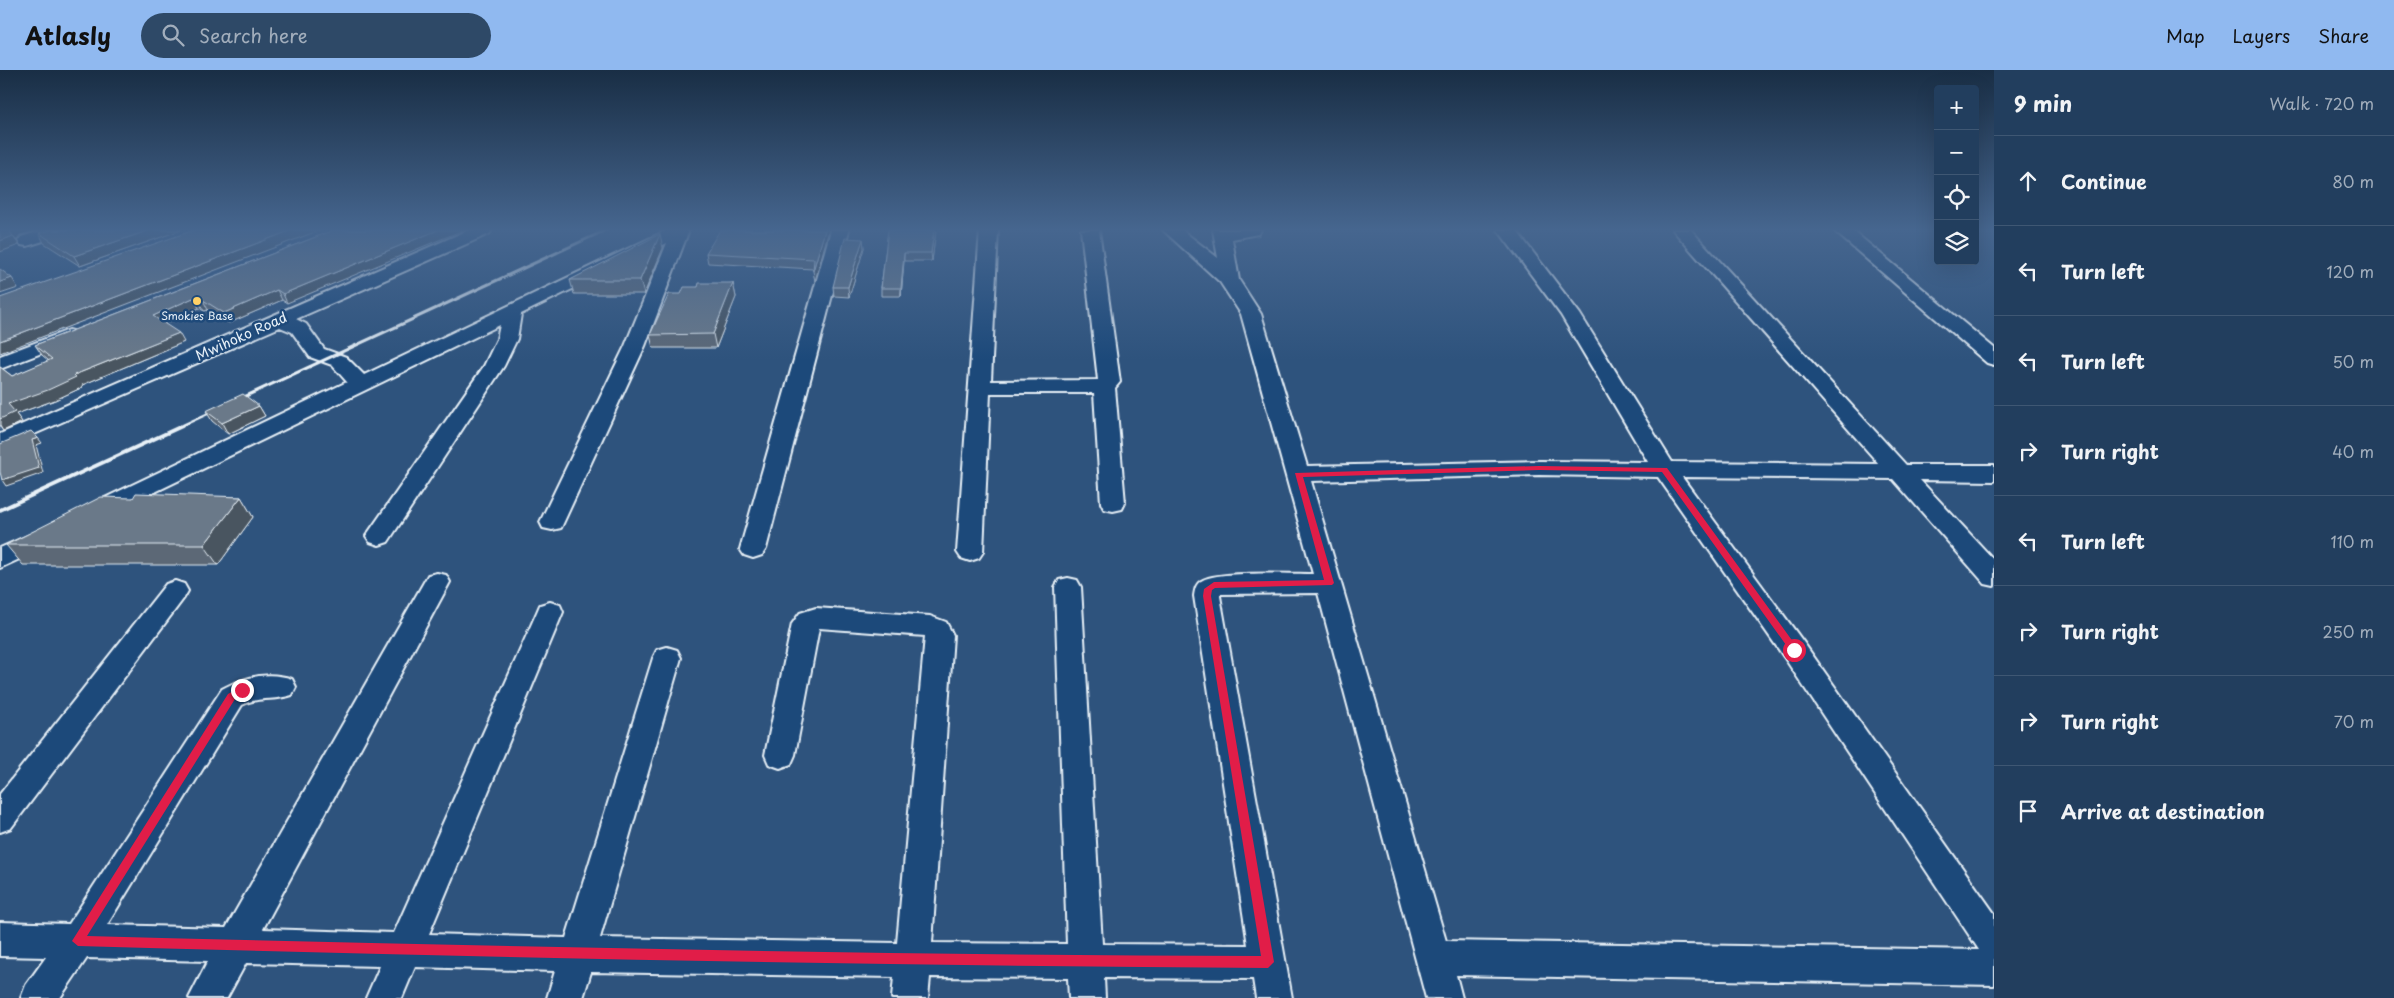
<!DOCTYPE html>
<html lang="en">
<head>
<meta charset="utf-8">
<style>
	:root { --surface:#223e5e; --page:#2e4967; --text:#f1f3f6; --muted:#a2aebc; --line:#3f5773; --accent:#90b9f0 }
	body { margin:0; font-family:"Playpen Sans",sans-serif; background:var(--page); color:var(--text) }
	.controls { position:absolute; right:15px; top:15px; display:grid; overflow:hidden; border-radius:5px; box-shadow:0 5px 20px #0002 }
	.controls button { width:45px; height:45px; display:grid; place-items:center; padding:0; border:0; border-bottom:1px solid var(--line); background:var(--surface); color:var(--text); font:25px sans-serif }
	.stop { position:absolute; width:15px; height:15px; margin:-11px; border:4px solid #e11d48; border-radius:50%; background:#fff }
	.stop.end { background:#e11d48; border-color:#fff; box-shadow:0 1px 5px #0008 }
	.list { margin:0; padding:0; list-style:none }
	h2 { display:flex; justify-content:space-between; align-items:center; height:65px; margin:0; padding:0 20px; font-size:21px }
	h2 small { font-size:16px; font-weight:400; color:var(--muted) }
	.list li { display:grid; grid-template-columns:32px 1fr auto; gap:15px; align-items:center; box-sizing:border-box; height:90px; padding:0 20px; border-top:1px solid var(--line) }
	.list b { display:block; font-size:19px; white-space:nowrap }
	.list em { font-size:16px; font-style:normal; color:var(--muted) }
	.icon { flex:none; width:28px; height:28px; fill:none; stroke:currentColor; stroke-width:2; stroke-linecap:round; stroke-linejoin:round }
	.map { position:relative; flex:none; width:1994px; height:928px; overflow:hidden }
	header { display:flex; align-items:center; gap:30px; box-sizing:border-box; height:70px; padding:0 25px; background:var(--accent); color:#111 }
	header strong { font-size:24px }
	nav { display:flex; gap:28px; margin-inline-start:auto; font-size:18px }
	.search { width:350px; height:45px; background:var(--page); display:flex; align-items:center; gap:12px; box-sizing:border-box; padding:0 18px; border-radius:28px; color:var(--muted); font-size:19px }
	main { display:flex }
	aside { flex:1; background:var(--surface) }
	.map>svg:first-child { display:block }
</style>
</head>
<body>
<header>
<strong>Atlasly</strong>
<div class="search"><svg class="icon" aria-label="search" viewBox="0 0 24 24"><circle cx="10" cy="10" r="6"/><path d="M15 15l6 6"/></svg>Search here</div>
<nav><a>Map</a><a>Layers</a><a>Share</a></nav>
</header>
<main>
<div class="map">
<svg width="1994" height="928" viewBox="0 0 1994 928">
	<rect width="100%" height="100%" fill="#2e537d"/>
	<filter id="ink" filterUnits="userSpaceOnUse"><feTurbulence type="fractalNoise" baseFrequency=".02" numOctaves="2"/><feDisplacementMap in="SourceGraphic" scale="10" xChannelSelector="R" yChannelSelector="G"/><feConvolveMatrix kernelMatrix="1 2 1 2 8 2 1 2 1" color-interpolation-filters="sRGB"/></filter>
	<g filter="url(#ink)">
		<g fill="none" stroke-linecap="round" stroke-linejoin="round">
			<defs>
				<path id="minor" d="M44 160H69L66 164 27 176 21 175 18 171 21 167Z
					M469 160H492L489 164 296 249 306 254 324 279 346 287 364 305 667 160H689L645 276 561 458 552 460 543 458 540 452 625 276 667 173 521 244 517 269 504 296 388 472 379 475 370 472 366 466 484 296 497 269 500 255 95 451 86 449 83 443 86 437 347 312 332 295 310 287 292 262 280 257 0 379V364Z
					M831 160H849L766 479 762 485 753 488 744 485 740 479Z
					M980 160H998L991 311 1098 310 1081 160H1099L1120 312 1115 318 1125 433 1122 439 1113 441 1104 439 1101 433 1094 323H990L983 482 979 488 970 491 961 488 957 482Z
					M1163 160H1182L1218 188 1213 160H1261L1258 164 1232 169 1239 210 1261 244 1307 396 1539 391 1648 392 1561 245 1498 160H1516L1580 244 1672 392 1879 394 1673 160H1691L1906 395H1994V411L1920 410 1994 490V516L1985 514 1893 409 1682 407 1804 573 1994 843V915L1456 905 1462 928H1426L1318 523 1220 524V526L1292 928H1256L1253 909 1104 908 1105 928H1069L1068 908 930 907 928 928H892L894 907 591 902 583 928H547L555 901 415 897 402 928H366L380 896 246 893 227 928H189L208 891 87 888 60 928H21L26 915 46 887 0 886V852L69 854 222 619C244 607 268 601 292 609L296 617 292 625C275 631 258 626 242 635L107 855 226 858 428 505 437 503 446 505 450 512 263 859 394 863 537 542 540 535 550 532 560 535 563 542 429 864 566 868 653 588 657 580 667 577 677 580 681 588 600 868 897 873 925 566 819 558 795 685 791 694 780 698 769 694 765 685 792 554 800 543 816 538 930 546 946 552 953 565 932 873 1067 874 1055 517 1059 510 1068 508 1077 510 1081 517 1102 874 1248 875 1194 526C1195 519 1196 513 1203 510 1218 501 1292 504 1313 504L1241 244 1220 212ZM1539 405 1658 407 1784 587 1979 880 1446 871 1311 411Z
					M1833 160H1852L1994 278V295L1987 293Z
					M69 260 76 262 79 266 76 270 0 299V286Z
					M43 459 52 462 56 468 52 474 0 498V478Z
					M175 511 184 514 188 521 184 528 11 758 0 762V724L166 514Z"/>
			</defs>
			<!-- minor casing -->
			<use href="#minor" stroke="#e8f1f8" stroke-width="4"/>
			<!-- minor -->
			<use href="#minor" fill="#1f4a7a" fill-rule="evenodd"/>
			<!-- rail-far1 -->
			<path stroke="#e8f1f8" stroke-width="3" d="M179 357 606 160"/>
			<!-- rail -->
			<path stroke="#e8f1f8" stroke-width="4" d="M0 440 182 356"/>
		</g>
		<!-- wall -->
		<path fill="#5b6876" stroke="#e8f1f8" d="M181 160 80 196 44 173 39 163Z
			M334 160 287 233 282 230 229 253 208 240 204 241 199 238 164 253 184 272 82 315 83 317 55 330 16 344 22 352 3 361 0 357V297L12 306 49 291 42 285 35 275Z
			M829 160 815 211 813 199 708 193 706 183Z
			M888 160H936L932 191H904L901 226H881V218Z
			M863 169 864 178 849 227 834 226 833 217Z
			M663 178 644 224H574L570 210Z
			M733 213 736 227 716 278H653L650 265 681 224 698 217Z
			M259 336 265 346 228 364 212 351 206 341Z
			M241 427 253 447 218 495H23L6 475 133 428Z"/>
		<!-- shaded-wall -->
		<path fill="#4a5560" stroke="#e8f1f8" d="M12 160H39L20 165 16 171 10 162Z
			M150 160H181L80 196 74 186Z
			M292 160H320L0 283V271Z
			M438 160H463L287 233 283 224Z
			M825 160H829L815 211 813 201Z
			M934 160H936L932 191 931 183Z
			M660 164 663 178 644 224 640 210Z
			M13 166 19 175 0 182V171Z
			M863 169 864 178 849 227 848 217Z
			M904 183V191L901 226V218Z
			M12 208 18 218 0 224V212Z
			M733 213 736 227 716 278 713 264Z
			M277 220 282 230 229 253 224 243Z
			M193 228 199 238 159 256 153 246Z
			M203 230 208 240 204 241 199 232Z
			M179 263 184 272 82 315 83 317 55 330 16 344 22 352 3 361 0 356V349L8 334 74 305Z
			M259 336 265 346 228 364 222 353Z
			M38 368 42 373 36 375 43 403 6 416 2 410 32 370Z
			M241 427 253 447 218 495 204 475Z"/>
		<!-- building -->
		<path fill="#6a7989" stroke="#e8f1f8" d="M0 160H12L10 162 13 166 0 171Z
			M51 160H150L74 186 39 163Z
			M194 160H292L0 271V228Z
			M334 160H438L283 224 277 220 224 243 203 230 199 232 193 228 153 246 179 263 74 305 76 307 48 320 8 334 15 342 0 349V297L12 306 52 289 35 275Z
			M720 160H825L813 201 814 189 706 183Z
			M888 160H934L931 183H904L901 218H881Z
			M660 164 640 210H570Z
			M845 168 863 169 848 217H833Z
			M0 199 12 208 0 212Z
			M699 213H733L713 264 650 265 669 224H681L684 217H698Z
			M243 324 259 336 222 353 206 341Z
			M31 361 38 368 32 370 39 398 2 410 0 402V374Z
			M136 423 241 427 204 475H6L101 427 133 428Z"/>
	</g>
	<!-- sky -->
	<linearGradient id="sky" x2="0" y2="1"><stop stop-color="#192e45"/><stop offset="0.55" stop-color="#46668f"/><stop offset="1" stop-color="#46668f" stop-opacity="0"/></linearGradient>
	<rect width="1994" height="290" fill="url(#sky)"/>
	<!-- route -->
	<path fill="#e11d48" d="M1539 396 1667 398 1799 580 1794 583 1791 582 1662 402 1539 400 1303 407 1334 513 1332 515 1215 518 1212 520 1211 526 1274 892 1268 898C871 896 474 887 78 876L72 871 228 624 242 616 247 620 235 629 87 866C478 876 870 885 1261 886L1203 526 1204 519 1214 512 1324 510 1295 403Z"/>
	<!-- markers -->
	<circle fill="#ffd166" stroke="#1f4a7a" stroke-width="2" cx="197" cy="231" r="5"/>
	<g text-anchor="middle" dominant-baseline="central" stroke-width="5" stroke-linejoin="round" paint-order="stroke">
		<!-- far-poi labels -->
		<g font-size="11" fill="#e8f1f8" stroke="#1f4a7a">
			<text x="197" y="245">Smokies Base</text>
		</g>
		<!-- street labels -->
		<g font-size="14" fill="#e8f1f8" stroke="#1f4a7a">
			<text transform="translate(241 266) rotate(-24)">Mwihoko Road</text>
		</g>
	</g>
</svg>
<div class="controls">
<button>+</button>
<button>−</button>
<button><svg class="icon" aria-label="locate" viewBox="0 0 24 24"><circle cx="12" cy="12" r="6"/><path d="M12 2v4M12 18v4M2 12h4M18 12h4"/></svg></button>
<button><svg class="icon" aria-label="layers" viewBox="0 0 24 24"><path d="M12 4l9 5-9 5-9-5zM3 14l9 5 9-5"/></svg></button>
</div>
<div class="stop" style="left:1794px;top:580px"></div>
<div class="stop end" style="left:242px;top:620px"></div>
</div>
<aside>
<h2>9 min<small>Walk · 720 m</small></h2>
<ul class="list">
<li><svg class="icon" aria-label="ahead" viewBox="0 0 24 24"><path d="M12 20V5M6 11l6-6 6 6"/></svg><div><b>Continue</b></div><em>80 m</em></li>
<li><svg class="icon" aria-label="left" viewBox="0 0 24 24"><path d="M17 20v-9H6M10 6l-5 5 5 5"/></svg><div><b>Turn left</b></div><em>120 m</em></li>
<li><svg class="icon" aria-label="left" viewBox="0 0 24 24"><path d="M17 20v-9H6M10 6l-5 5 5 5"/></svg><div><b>Turn left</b></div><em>50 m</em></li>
<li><svg class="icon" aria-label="right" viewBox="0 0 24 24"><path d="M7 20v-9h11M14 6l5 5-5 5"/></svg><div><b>Turn right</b></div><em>40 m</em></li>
<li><svg class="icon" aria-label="left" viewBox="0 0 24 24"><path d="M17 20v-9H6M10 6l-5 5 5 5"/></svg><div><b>Turn left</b></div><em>110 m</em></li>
<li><svg class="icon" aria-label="right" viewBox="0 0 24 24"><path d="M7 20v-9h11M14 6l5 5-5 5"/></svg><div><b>Turn right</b></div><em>250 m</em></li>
<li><svg class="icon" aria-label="right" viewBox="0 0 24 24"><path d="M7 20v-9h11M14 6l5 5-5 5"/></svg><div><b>Turn right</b></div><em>70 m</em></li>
<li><svg class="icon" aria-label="arrive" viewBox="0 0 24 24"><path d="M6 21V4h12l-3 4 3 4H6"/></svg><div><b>Arrive at destination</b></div></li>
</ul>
</aside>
</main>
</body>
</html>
